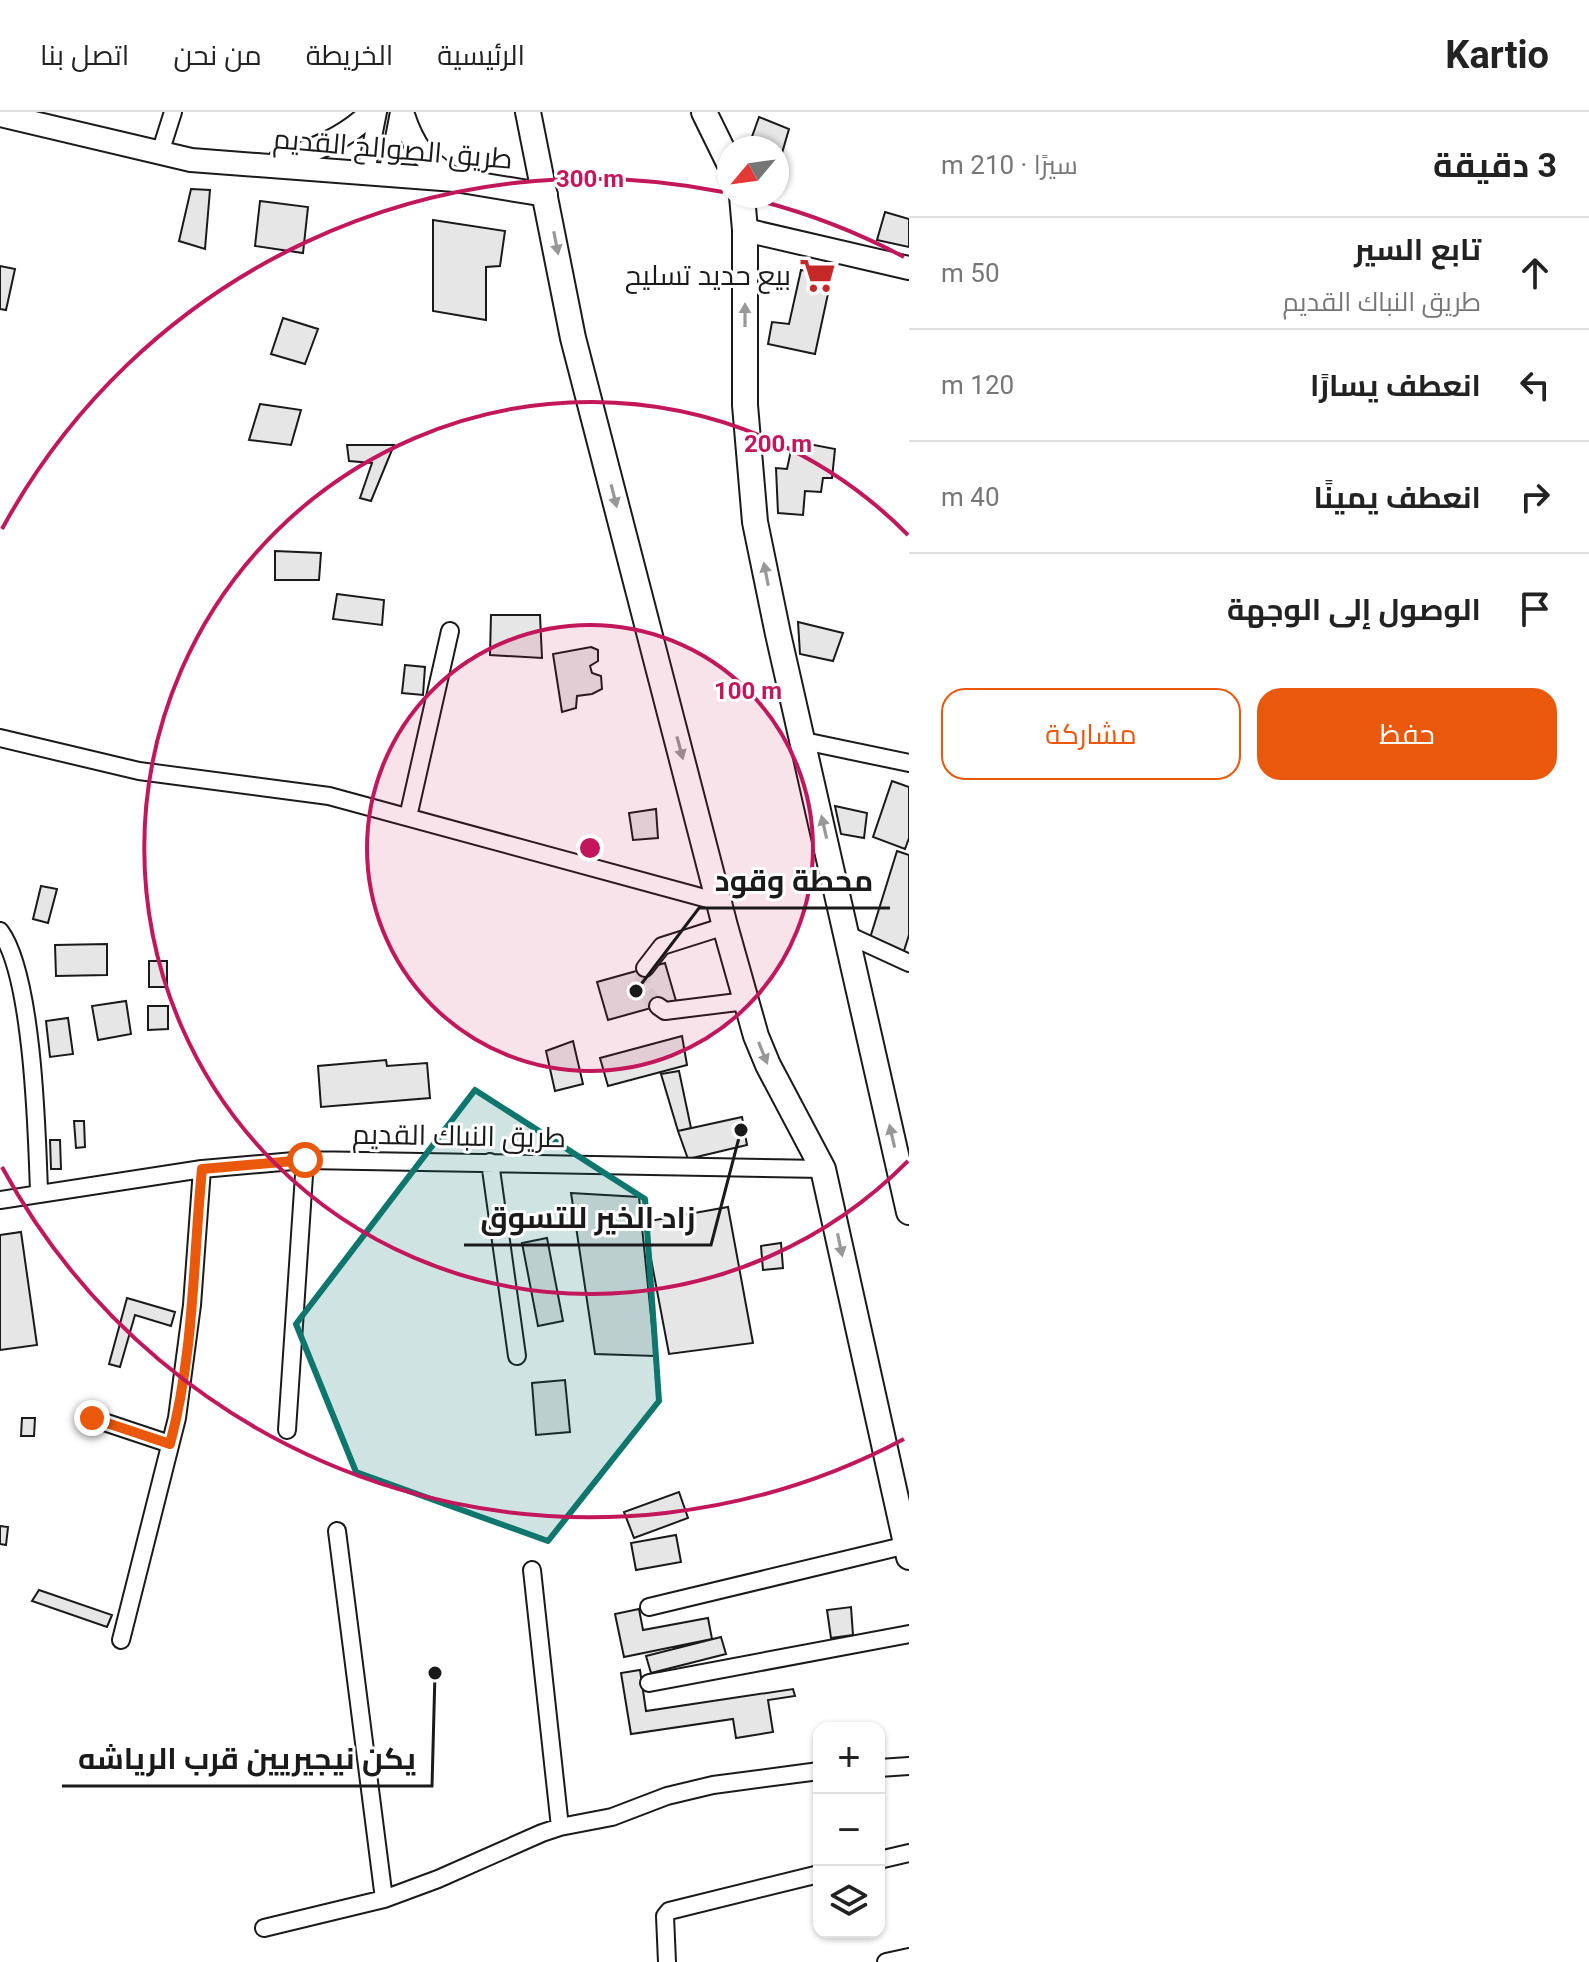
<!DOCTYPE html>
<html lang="ar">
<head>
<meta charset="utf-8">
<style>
	:root { --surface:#fff; --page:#f6f6f6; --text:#222; --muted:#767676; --line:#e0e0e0; --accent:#ea580c }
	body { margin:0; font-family:Roboto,Cairo,sans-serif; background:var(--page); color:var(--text); direction:rtl }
	.controls { position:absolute; right:24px; bottom:24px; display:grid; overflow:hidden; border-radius:16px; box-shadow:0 2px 6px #0004 }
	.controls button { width:72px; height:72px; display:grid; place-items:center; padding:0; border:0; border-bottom:2px solid var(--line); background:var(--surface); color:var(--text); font:40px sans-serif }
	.compass { position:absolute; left:717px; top:24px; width:72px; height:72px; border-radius:50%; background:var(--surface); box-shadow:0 2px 6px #0004; rotate:241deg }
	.stop { position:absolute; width:24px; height:24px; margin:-18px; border:6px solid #ea580c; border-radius:50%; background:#fff }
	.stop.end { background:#ea580c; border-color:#fff; box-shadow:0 2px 8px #0008 }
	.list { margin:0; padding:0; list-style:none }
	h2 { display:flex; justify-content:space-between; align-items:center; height:104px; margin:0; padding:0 32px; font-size:34px }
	h2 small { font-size:26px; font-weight:400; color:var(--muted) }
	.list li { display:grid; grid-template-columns:52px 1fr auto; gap:24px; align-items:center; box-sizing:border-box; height:112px; padding:0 32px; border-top:2px solid var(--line) }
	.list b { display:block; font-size:30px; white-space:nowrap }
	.list p { margin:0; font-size:26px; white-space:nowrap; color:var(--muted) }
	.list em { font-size:26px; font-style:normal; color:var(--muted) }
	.actions { display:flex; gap:16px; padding:24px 32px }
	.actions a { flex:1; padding:18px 0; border:2px solid var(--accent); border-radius:24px; text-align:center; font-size:28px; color:var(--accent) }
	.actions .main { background:var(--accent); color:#fff }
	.icon { flex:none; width:44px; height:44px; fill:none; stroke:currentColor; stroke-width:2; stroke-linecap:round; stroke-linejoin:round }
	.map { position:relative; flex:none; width:909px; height:1850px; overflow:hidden; direction:ltr }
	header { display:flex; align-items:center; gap:48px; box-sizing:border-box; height:112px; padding:0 40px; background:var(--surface); border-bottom:2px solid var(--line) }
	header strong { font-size:38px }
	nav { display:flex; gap:44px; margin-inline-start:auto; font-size:28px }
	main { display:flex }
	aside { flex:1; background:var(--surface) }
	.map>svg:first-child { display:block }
</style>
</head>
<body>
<header>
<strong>Kartio</strong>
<nav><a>الرئيسية</a><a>الخريطة</a><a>من نحن</a><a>اتصل بنا</a></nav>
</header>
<main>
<aside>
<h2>3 دقيقة<small>سيرًا · 210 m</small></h2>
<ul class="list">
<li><svg class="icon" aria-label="ahead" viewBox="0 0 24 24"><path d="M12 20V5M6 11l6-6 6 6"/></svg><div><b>تابع السير</b><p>طريق النباك القديم</p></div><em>50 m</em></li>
<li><svg class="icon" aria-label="left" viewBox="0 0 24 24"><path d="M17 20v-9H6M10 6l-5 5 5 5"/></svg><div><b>انعطف يسارًا</b></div><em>120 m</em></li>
<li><svg class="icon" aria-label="right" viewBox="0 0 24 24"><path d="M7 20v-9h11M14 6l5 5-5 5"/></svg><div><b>انعطف يمينًا</b></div><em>40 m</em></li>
<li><svg class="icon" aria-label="arrive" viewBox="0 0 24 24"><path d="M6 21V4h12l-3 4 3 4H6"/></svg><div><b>الوصول إلى الوجهة</b></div></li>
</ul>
<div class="actions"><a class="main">حفظ</a><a>مشاركة</a></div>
</aside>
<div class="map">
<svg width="909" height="1850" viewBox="0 0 909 1850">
	<rect width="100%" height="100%" fill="#fff"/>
	<!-- building -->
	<path fill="#e6e6e6" stroke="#1a1a1a" stroke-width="2" d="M759 5 789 17 780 48 777 47V36H748Z
		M191 77 210 78 205 137 179 129Z
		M260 89 308 95 303 141 255 134Z
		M885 100 909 107V135L877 128Z
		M433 108 505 119 500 154 486 155V208L433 199Z
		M0 154 15 157 6 198 0 197Z
		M801 158 832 163 815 242 768 232 772 210 789 212Z
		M283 206 318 217 305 252 271 242Z
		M260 292 301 298 291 333 249 328Z
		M793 329 835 337 832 366H823L821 380 805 379 803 403 778 401 776 356 787 357Z
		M347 333H394L371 389 360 386 372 351 349 349Z
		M275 439 321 441 319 468H275Z
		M337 482 384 488 382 513 333 507Z
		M491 503H540L542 546 490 543Z
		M798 510 843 521 833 549 800 542Z
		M591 535 598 538V549L590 554 592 561 601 564 602 577 592 582 577 584 576 596 562 600 553 542Z
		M405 553 425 555 423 583 402 581Z
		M892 669 909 675V726L905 737 873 725Z
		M835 694 867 701 864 726 841 722Z
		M656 697 658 726 633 728 629 701Z
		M897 739 909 743V823L903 842 870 826Z
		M41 774 57 777 48 811 33 807Z
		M107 832V863L56 864 55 833Z
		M149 849H167V875H149Z
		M665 851 676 889 608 908 597 870Z
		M126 889 131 922 98 928 92 894Z
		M148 894H168V917L148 918Z
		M68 906 73 942 50 945 46 909Z
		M682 924 687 953 608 974 600 946Z
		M573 929 583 972 555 979 546 939Z
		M386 948 387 954 427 951 430 986 321 995 318 954Z
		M679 959 691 1016 678 1019 661 962Z
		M742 1005 747 1033 688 1047 678 1019Z
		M74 1009H84L85 1035 76 1036Z
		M50 1028H60L61 1057H51Z
		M571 1081 639 1085 655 1244 595 1242Z
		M728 1095 753 1231 669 1242 644 1110Z
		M21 1120 37 1233 0 1238V1123Z
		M547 1126 563 1209 538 1214 522 1131Z
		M781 1131 783 1156 763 1158 761 1134Z
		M127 1186 175 1200 171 1214 135 1203 120 1255 109 1252Z
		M565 1268 570 1320 536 1323 532 1271Z
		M22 1306H35L34 1324H21Z
		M679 1380 688 1406 634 1426 624 1400Z
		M0 1414 8 1415 6 1433 0 1432Z
		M676 1423 681 1450 636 1458 631 1431Z
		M39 1478 112 1503 107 1515 32 1489Z
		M851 1495 853 1523 831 1526 827 1498Z
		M639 1497 643 1518 708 1506 712 1527 624 1545 615 1502Z
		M721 1525 726 1542 651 1561 646 1544Z
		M640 1558 646 1599 793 1577 795 1584 768 1588 773 1620 736 1626 733 1607 631 1622 621 1561Z"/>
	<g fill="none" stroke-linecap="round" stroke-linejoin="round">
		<!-- minor-tunnel -->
		<path stroke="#ddd" stroke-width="16" stroke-dasharray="16 8" stroke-linecap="butt" d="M645 856C639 872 646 884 658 894"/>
		<defs>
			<path id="minor" d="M160 41 173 0
				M366 60 378 0
				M387 63 399 0
				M0 626 139 659 329 684 719 790
				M804 629 909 651
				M408 705 450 519
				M0 819C33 863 37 1022 39 1080
				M848 823 909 851
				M645 856 662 834 725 814
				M658 894 665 899 746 889
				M490 1050 517 1244
				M0 1088 202 1057 305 1048 823 1057
				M92 1306 170 1332
				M287 1318 305 1048
				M337 1419 384 1787
				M532 1458 560 1715
				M649 1495 907 1433
				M121 1528 177 1306 192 1193 202 1057
				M649 1571 909 1522
				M879 1656 909 1654
				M879 1748 909 1741
				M264 1816 384 1787 438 1767 542 1721 560 1715 612 1705 667 1684 713 1673 819 1659
				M667 1850 665 1804 669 1799 819 1762
				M886 1850 909 1845"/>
			<path id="major" d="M402 0C413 35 424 48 454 68
				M0 3 191 48 455 68 546 83
				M279 49C314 39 346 26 372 0
				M745 118 909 156"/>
			<path id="highway" d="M528 0 573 226 725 814 756 924 768 953 823 1057 909 1445
				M704 0 729 51
				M742 84 745 118V293L755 410 778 522 909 1100"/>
		</defs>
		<!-- minor casing -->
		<use href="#minor" stroke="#1a1a1a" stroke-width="20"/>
		<!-- major casing -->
		<use href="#major" stroke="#1a1a1a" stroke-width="26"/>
		<!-- highway casing -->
		<use href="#highway" stroke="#1a1a1a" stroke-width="28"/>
		<!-- minor -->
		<use href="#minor" stroke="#fff" stroke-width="16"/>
		<!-- major -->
		<use href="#major" stroke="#fff" stroke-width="22"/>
		<!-- highway -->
		<use href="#highway" stroke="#fff" stroke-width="24"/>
	</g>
	<!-- one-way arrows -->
	<defs><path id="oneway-solid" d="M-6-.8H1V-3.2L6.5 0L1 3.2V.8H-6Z" transform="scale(2)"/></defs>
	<g fill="#989898">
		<use href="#oneway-solid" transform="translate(556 131) rotate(79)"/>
		<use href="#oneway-solid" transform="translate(745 203) rotate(-90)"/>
		<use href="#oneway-solid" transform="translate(614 384) rotate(76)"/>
		<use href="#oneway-solid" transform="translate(766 462) rotate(-101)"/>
		<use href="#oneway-solid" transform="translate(680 636) rotate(75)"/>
		<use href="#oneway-solid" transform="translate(824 715) rotate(-103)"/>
		<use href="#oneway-solid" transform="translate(763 941) rotate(68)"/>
		<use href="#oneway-solid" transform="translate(892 1024) rotate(-103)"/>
		<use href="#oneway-solid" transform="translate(840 1133) rotate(78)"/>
	</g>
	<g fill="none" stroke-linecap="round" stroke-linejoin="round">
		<!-- route -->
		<path stroke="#ea580c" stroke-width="10" d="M92 1306 170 1332C194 1243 193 1149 202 1057L305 1048"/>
	</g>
	<!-- marked area -->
	<path fill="#0f766e" fill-opacity="0.2" stroke="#0f766e" stroke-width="6" stroke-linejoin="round" d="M475 978 645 1087 659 1289 548 1429 356 1360 296 1212Z"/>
	<!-- distance rings -->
	<circle cx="590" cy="736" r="223" fill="#c2185b" fill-opacity=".12"/>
	<g fill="none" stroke="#c2185b" stroke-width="4">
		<circle cx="590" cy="736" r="223"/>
		<path d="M908 1049A446 446 0 1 1 908 423"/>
		<path d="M904 1327A669 669 0 0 1 2 1055M2 417A669 669 0 0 1 723 80M740 84A669 669 0 0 1 904 145"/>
	</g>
	<!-- icons -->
	<defs>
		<symbol id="supermarket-bare" viewBox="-9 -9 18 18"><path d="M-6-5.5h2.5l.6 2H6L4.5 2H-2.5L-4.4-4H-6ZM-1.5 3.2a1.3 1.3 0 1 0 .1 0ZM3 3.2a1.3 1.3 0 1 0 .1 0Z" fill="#c62828" stroke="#fff" stroke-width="2.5" paint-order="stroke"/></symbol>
	</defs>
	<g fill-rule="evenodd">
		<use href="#supermarket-bare" x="792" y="138" width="51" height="51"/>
	</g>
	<g text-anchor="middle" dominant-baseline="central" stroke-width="6" stroke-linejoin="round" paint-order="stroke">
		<!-- street labels -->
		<g font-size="28" fill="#1a1a1a" stroke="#fff">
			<text transform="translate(393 37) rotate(5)">طريق الصوالح القديم</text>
			<text transform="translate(459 1024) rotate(1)">طريق النباك القديم</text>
		</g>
		<!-- poi labels -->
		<g font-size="28" fill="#1a1a1a" stroke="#fff" text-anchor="end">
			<text x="791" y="163">بيع حديد تسليح</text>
		</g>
	</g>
	<circle cx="590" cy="736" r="12" fill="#c2185b" stroke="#fff" stroke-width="4"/>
	<g font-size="24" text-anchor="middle" font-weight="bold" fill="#c2185b" stroke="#fff" stroke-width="6" stroke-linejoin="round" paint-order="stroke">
		<text x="590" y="75">300 m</text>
		<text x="778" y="340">200 m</text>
		<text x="748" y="587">100 m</text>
	</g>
	<!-- callouts -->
	<path fill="none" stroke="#1a1a1a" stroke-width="3" d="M636 879L699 796H890M741 1018L711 1133H464M435 1561L432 1674H62"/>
	<g fill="#1a1a1a" stroke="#fff" stroke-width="3">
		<circle cx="636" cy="879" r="8"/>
		<circle cx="741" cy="1018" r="8"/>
		<circle cx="435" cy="1561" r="8"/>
	</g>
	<g font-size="30" text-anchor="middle" font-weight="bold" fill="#1a1a1a" stroke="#fff" stroke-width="6" stroke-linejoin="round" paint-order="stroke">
		<text x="794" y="779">محطة وقود</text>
		<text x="588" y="1116">زاد الخير للتسوق</text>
		<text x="247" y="1657">يكن نيجيريين قرب الرياشه</text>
	</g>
</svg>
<div class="controls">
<button>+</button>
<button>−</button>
<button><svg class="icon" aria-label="layers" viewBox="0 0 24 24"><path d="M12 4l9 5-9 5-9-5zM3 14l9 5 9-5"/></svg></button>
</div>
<svg class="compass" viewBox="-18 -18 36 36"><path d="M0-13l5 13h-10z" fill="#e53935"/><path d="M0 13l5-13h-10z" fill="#767676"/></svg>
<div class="stop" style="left:305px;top:1048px"></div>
<div class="stop end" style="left:92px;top:1306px"></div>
</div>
</main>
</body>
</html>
